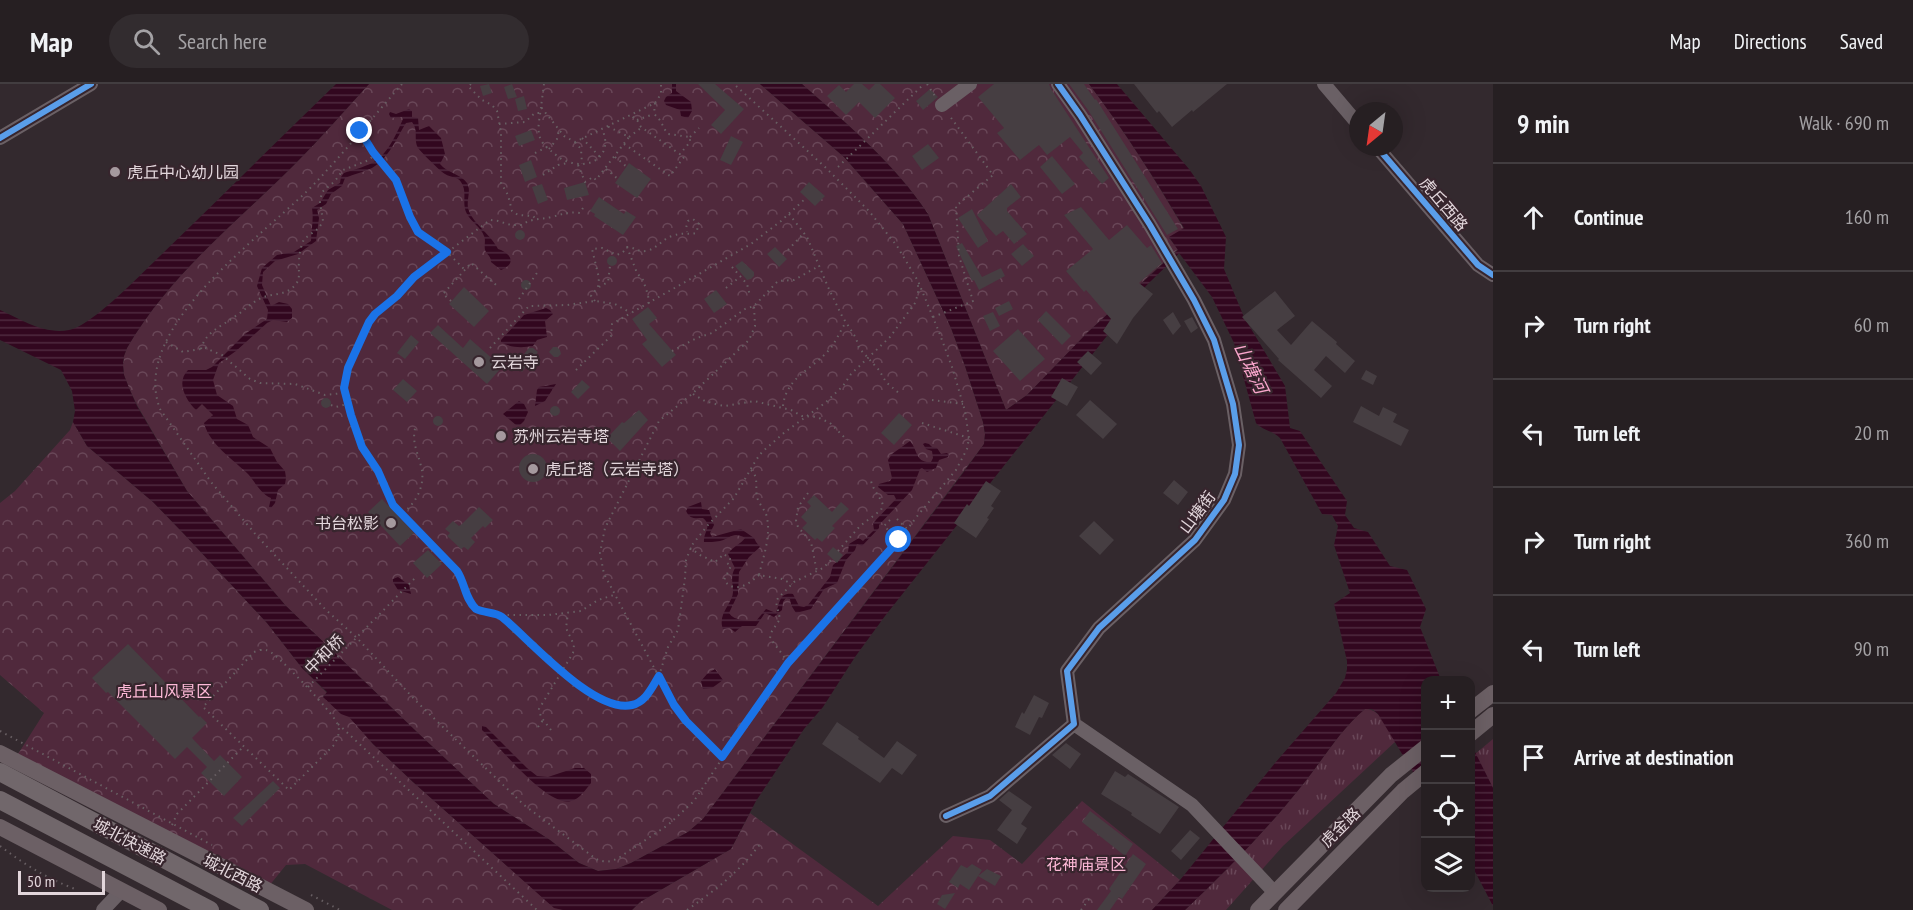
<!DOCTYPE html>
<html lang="en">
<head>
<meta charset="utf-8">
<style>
	:root { --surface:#261f22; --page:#322c2f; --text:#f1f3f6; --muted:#a4a2a5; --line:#423d40 }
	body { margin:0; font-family:"PT Sans Narrow","Noto Sans SC",sans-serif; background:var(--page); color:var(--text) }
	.controls { position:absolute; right:18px; bottom:18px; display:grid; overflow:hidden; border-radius:12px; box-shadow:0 6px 24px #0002 }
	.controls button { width:54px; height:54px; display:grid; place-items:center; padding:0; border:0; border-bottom:2px solid var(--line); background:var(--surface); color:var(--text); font:30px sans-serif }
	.compass { position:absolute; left:1349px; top:18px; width:54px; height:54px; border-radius:50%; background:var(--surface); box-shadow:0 6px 24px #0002; rotate:209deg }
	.scale { position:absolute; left:18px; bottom:15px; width:87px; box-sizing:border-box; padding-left:6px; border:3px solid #e2d6db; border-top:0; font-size:16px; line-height:21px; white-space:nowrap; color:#e2d6db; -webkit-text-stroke:4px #37252d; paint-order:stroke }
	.stop { position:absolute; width:18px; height:18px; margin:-14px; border:4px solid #1a73e8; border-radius:50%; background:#fff }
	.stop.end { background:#1a73e8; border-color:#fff; box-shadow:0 2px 6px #0008 }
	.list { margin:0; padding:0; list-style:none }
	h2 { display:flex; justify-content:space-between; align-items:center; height:78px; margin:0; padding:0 24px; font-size:26px }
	h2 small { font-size:20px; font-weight:400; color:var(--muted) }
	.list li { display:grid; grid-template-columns:39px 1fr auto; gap:18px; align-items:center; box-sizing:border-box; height:108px; padding:0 24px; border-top:2px solid var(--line) }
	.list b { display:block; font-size:22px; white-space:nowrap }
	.list em { font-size:20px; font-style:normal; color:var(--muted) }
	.icon { flex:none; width:33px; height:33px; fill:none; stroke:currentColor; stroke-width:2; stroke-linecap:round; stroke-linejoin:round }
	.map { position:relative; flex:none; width:1493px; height:826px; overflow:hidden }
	header { display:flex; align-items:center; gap:36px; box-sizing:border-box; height:84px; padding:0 30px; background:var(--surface); border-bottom:2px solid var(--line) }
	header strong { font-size:28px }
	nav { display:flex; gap:33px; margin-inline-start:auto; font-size:21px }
	.search { width:420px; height:54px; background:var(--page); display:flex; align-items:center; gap:15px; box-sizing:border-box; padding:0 21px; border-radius:33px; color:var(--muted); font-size:22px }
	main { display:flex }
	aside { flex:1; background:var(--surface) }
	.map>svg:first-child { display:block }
</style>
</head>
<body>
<header>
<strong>Map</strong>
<div class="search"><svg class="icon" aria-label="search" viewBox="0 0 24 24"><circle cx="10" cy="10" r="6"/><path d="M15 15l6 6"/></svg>Search here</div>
<nav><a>Map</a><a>Directions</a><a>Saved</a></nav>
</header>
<main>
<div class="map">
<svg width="1493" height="826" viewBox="0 0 1493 826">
	<defs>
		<pattern id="grass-tufts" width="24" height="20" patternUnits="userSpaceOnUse" patternTransform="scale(1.5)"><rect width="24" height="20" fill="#50293c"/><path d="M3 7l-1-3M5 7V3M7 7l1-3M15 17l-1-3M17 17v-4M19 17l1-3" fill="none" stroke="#694758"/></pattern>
		<pattern id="forest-crowns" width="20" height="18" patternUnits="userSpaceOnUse" patternTransform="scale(1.5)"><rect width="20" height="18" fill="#50293c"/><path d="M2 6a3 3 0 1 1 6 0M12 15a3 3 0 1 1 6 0" fill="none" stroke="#694758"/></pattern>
		<pattern id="water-rules" width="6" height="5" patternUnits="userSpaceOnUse" patternTransform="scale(1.5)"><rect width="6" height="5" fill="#32071f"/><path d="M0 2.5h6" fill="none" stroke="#4f2a3f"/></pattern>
	</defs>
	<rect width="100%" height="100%" fill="#33292e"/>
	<!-- grass -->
	<path fill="url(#grass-tufts)" d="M1365 625C1380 624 1389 646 1396 657L1283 762 1226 826H1185C1227 786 1268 745 1304 699 1324 674 1340 646 1365 625Z
		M1493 655V704L1475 670Z"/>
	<!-- forest -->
	<path fill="url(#forest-crowns)" d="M369 0H760L844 73 903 140 951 244 965 282 983 338 985 350 984 360 703 735 688 748 631 779 616 785 598 787 579 779 550 756 494 720 419 650 286 522 187 407 137 321 129 304 124 291 123 281 124 272 127 264C170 190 234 141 294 81 320 55 344 27 369 0Z
		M802 0H1089C1124 46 1155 95 1184 145L1169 154 1178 165 1088 248 1027 311 1006 326 928 130C895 80 847 40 802 0Z
		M73 338 87 362 153 418 184 450 267 539 302 584 327 609 323 612 349 632 373 660 413 698 550 820 563 826H392L305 780 286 781 269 802 18 670 44 629 0 591V419L15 407 70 346Z
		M1082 717 1180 796 1152 826H632L640 818 731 765 750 729 878 822 953 752 990 756 1022 780Z"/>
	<!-- water -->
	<path fill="url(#water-rules)" d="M336 0H369C344 27 320 55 294 81 234 141 170 190 127 264L124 272 123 281 124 291 129 304 137 322 187 407 286 522 419 650 494 720 550 756 579 779 598 787 616 785 631 779 688 748 703 735 963 389 984 360 985 350 983 338 965 282 951 244 903 140 844 73 760 0H802C847 40 895 80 928 130L1006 326 1027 311 1088 248 1178 166 1169 153 1184 144C1155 95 1124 46 1089 0H1117L1189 85 1201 102 1226 153 1224 185 1244 233 1285 302 1290 344 1300 347 1347 417 1345 431 1354 444 1368 448 1390 482 1407 486 1426 525 1420 543 1441 596H1426L1425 708 1378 630 1372 625H1365C1340 646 1324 674 1304 699 1268 745 1227 786 1185 826H1152L1180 796 1275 679 1336 609 1345 594 1347 585V577L1334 520 1350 509 1334 461 1338 442 1332 431 1322 430 1280 354C1273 347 1262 346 1256 339L1234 259 1212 213 1179 169C1171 179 1161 187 1152 196 1136 211 1123 230 1110 248L885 532 855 573 823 623 804 645 756 717 731 765 640 818 632 826H563L554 824 413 698 373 660 349 633 341 630 323 613 327 608 302 584 267 539 184 450 153 418 87 362 73 338 75 327 72 307 61 286 0 256V226C20 235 45 251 69 246 92 242 141 190 160 172 219 115 277 57 336 0Z
		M672 0H676V7L691 18 692 27 688 34 681 32 680 26 666 21 664 17 666 13 672 9Z
		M409 25 412 27V33L418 34 419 46 429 42 441 54 445 70 440 80C447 89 461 90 467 99 472 107 465 118 469 127 473 139 492 152 498 165 511 169 517 180 501 186L491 178C491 172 487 171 485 166 484 161 486 156 484 152 481 143 471 138 467 130 461 119 468 108 461 98 457 92 451 94 445 90 440 87 422 69 418 64 413 55 419 47 412 38L406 39C396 55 389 74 372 84 364 88 354 90 345 94L342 102 331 110 326 120 317 126 319 134 316 157 298 170 275 177 263 188 262 201 271 222 279 218 288 220 292 225V234L287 238 273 236 267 239 236 267 219 279 213 296 217 311 233 322 237 335 248 341 253 353 270 364 277 378 285 387 286 394 285 400 278 406 275 419 271 424 269 423 271 414C260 409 256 399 248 390 234 376 209 360 204 339L213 331 202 320 196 326C185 315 176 298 188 286H206L212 283 245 250 267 235 268 226 257 202 262 184 277 171 294 168 311 157C311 146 314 137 312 124L320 119 328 106 340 99 341 93 344 89C353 86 364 83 372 79 387 72 397 49 403 35L402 33 391 34 389 30 390 28 396 30Z
		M546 224 550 226 553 230 545 237 547 253 537 256 533 262C522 264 511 264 501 258V256L524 231Z
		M556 300 545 317 535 322 537 306 539 303Z
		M519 317 524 320 528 328 524 337 520 341H516L503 330Z
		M910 357C918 366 915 379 931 378L933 374 932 367 926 365 923 360 925 359 929 360 932 363 937 364 941 370 947 369 949 371 948 373 939 376 936 384 927 388 922 384 920 385 912 406 879 441V444L862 462 857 460 855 466 846 476 837 499 824 505 811 525 796 529 791 521 790 515 786 514 783 518 782 526 774 533 765 529 756 542H742L735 548 730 544 723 545C717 530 733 519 733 508 733 499 730 493 735 484L728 470C732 463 742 459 745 454 733 447 731 454 720 457 715 458 709 458 704 458 703 448 713 442 703 434 696 434 690 436 686 427L688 423 701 418 702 425 709 426 714 441 710 449 712 453 741 445 754 454 756 458 760 463 749 473 739 488 738 510 729 529C734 537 748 537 756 537L766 525 776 529C780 519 779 508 793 510L799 522 804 523 808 521 830 493 833 481 848 468 849 460 859 454 863 457 874 446 873 439 896 415 894 411H888L878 403 879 400 890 397 892 394 888 376 892 370Z
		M398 493 409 501 411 510 398 506 393 498V495Z
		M715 585 723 596 712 604 703 605 701 597 707 590Z
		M482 642 486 643 527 684 537 692 548 693 575 684H584L591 690V699C586 705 580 715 571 717 548 724 498 661 482 646Z
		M1471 660 1493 704V822L1471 780Z"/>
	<!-- building -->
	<path fill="#463e42" d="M489 0 492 9 483 12 480 2Z
		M512 0 517 13 508 15 504 3Z
		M698 0H715L744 25 721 50 711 41 725 26Z
		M854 0H862L869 6 875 0H880L895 14 875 34 859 18 846 31 827 12 839 1 846 8Z
		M994 0H1049L1051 5 1109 94 1102 100 1079 73 1083 69 1070 53 1047 71 1039 61 1020 76 997 49 1004 44 978 13Z
		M1069 0H1084L1095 16 1096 15 1178 145 1167 151 1088 26Z
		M1134 0H1227L1193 28 1192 26 1172 43 1159 27 1157 29Z
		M930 5 938 13 923 26 916 17Z
		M524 12 527 25 518 27 515 15Z
		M531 46 535 56 519 62 515 52Z
		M731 52 743 58 731 81 720 76Z
		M928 60 939 74 922 86 912 72Z
		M1052 72 1075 100 1062 110 1040 83Z
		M531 76 537 93 525 98 519 81Z
		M629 79 651 95 637 114 615 99Z
		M585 98 589 111 567 116 564 104Z
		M809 98 825 112 815 122 800 108Z
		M542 100 548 116 538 120 532 103Z
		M1011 100 1021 113 1007 124V127L1027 150 1014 160 1003 147 996 152 977 131Z
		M599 113 624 130 626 127 636 133 623 151 594 132 595 130 590 127Z
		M1081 123 1109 156 1127 141 1147 164 1151 161 1162 179 1139 199 1153 210 1133 234 1117 260 1103 247 1111 235 1086 206 1084 208 1066 187 1093 165 1064 131Z
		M972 125 988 157 978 164 958 134Z
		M515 151a5 5 0 1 1 10 0a5 5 0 1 1-10 0Z
		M962 159 982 193 1001 184 1005 192 979 206 974 196 972 197 956 162Z
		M1023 160 1034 172 1022 182 1011 170Z
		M775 163 787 175 779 183 767 170Z
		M607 177a5 5 0 1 1 10 0a5 5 0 1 1-10 0Z
		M742 177 754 188V192L751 195 747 196 735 182Z
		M521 201a5 5 0 1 1 10 0a5 5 0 1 1-10 0Z
		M464 203 489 227 474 243 449 220Z
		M716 206 727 220 714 229 704 215Z
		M1275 207 1295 232 1277 246 1291 261 1312 237 1337 258 1336 260 1355 277 1345 289 1326 272 1314 286 1332 302 1321 314 1278 276 1279 275 1242 233Z
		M1009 217 1013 225 999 232 995 224Z
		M648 223 657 234 649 240 676 271 662 283 642 260 647 256 632 235Z
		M1046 227 1071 252 1062 261 1038 236Z
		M993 228 1000 242 990 247 983 232Z
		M1173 228 1181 242 1173 251 1163 236Z
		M1192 233 1198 244 1191 249 1184 237Z
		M438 241 463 264 470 255 502 283 487 300 430 249Z
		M1018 245 1045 275 1020 297 993 267Z
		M411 251 419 258 405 275 397 269Z
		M553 263H557L560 266 561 270 558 273H554L549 268Z
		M529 264H533L538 268 522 288 515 281Z
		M1088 267 1102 279 1091 291 1077 278Z
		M1366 286 1377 292 1373 301 1361 295Z
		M1062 294 1078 303 1067 322 1051 313Z
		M403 295 417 307 407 318 393 306Z
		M582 296 590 303 578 315 571 308Z
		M321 319a5 5 0 1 1 10 0a5 5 0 1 1-10 0Z
		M1090 316 1117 340 1103 355 1076 331Z
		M1361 322 1379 332 1383 323 1397 330 1393 338 1409 346 1401 362 1353 338Z
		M550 327a5 5 0 1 1 10 0a5 5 0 1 1-10 0Z
		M639 326 648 336 620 367 607 354 622 338 624 339Z
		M899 329 912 341 894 361 881 349Z
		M433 337a5 5 0 1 1 10 0a5 5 0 1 1-10 0Z
		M519 384a14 14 0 1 1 28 0a14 14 0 1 1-28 0Z
		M1174 396 1188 408 1178 421 1163 409Z
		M986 397 1001 407 991 422 994 424 987 434 989 435 976 454 954 439 967 420 969 422Z
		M814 411 832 428 841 418 849 425 832 442 835 444 822 458 817 454 815 456 802 444 807 439 801 433 811 422 807 418Z
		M382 415 414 449 400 462 368 428Z
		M479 423 493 436 485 444 483 442 471 454 475 458 468 466 464 463 461 465 447 452 450 449 445 445 453 437 459 442 462 440Z
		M1094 437 1114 456 1100 471 1079 452Z
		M833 463 843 471 837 479 827 470Z
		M428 466 442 480 427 494 413 479Z
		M128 560 199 633 200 632 207 639 192 654 214 677 220 671 242 693 224 712 201 689 207 683 187 663 175 675 108 608 106 609 92 594Z
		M1034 611 1049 619 1042 634 1039 633 1030 651 1015 643 1022 628 1024 630Z
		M837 638 859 653 858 655 884 674 897 657 917 671 902 691 892 684 880 699 822 660Z
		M1066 659 1081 670 1070 685 1052 671Z
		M1115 687 1125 693 1128 690 1179 723 1160 750 1131 731 1132 729 1101 710Z
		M273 697 280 704 242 742 233 734Z
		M1009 707 1032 723 1021 740 1027 744 1017 760 997 746 1012 726 999 716Z
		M1090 727 1133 760 1125 772 1082 738Z
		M1190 746 1200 754 1181 776 1171 767Z
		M1133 770 1146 780 1122 815 1119 813 1110 826H1097L1111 807 1109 805Z
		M972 780 982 786 969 806 960 800 958 804 949 798 961 781 967 784Z
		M987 785 1001 792 995 802 978 792Z
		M955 809 945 825 937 820 942 811Z"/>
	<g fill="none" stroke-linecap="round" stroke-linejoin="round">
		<!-- path -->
		<path stroke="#685f63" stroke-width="2" stroke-dasharray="1.5 4.5" stroke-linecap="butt" d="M402 0C374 32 347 65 318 96 269 149 128 241 160 325L211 398 257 452 325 525 357 554 418 619 524 721 596 775C605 779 612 778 620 773L668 741 694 717 764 611 788 579 894 463 918 431 956 386 967 365 969 354 965 327 952 283 939 248 918 197 897 162 869 127 824 82 734 0
			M471 0 468 2 482 16 492 21 497 27 501 48V99L508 111 512 127 518 131 533 132 536 135
			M544 0 541 23 564 52 575 58 655 19 661 10V0
			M927 0 935 12
			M655 19 654 30C662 36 662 43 668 50L690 53V58L680 70
			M541 23C540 34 536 46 541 56 543 60 547 64 551 67 555 70 560 75 566 77 591 87 614 71 602 45
			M637 36 654 30
			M499 40 525 38 535 29H541
			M360 48 373 68 396 96 410 133 418 149 447 168 465 186
			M629 53 641 44
			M690 53 699 44
			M582 54 600 73
			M575 58 581 65 582 80
			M624 60 670 92 684 73 641 43 637 36 630 31
			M549 65 557 55 559 46
			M535 69 547 63
			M615 73 627 83
			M578 81 585 98 593 93 596 96 629 53 607 42
			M838 83 924 0
			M606 85 618 95
			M543 91 558 81 568 79
			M583 124 580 129C568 127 561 131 551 133 540 136 531 134 522 141H511L498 137 490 136 408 198 397 212 375 229 368 238 345 292 344 309 362 363 378 387 391 417 457 487 473 523 480 527 500 531H548L581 527 598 516 614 511
			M789 130 807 153 828 203 842 232 856 254 859 264 879 286 886 298 901 311
			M627 163 637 189 643 196 648 211 649 220
			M788 166 804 149
			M732 183 747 200 750 212
			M599 203 608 198 610 182
			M726 204 740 193
			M519 215 539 186
			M451 217 443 210 471 179 496 201
			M595 217 591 212 598 203 599 194 592 165 602 164 617 171 623 168 627 163C634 163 638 168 646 167 657 165 662 155 672 152 682 148 688 151 696 149L699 140 693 135 688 137 686 144 687 148
			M933 233 973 217 959 172 956 122 993 91 949 31
			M166 258 183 268 206 264 212 267 222 271 250 295 260 299 295 300 325 311 344 309
			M490 264 529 222 567 221 595 217 615 220 631 229
			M201 265C206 247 221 243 234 233 244 227 251 219 261 214 273 209 287 212 296 200 301 193 298 186 299 178 299 170 301 162 304 155L319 144 323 137 320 118 322 108 335 97 343 86 369 76 375 70
			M672 267 697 254 712 249 745 225 754 222 778 197 794 196 819 182
			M576 286 611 252 612 240 751 160 781 137 806 114
			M693 310 705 317 719 321 725 322 754 317 791 326 802 332 817 333 830 339 847 356
			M932 316 963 320
			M331 321 336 323 347 320
			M783 322C786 293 813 285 829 266 836 258 840 247 846 238
			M922 339 969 354
			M751 386C759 393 755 403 757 413 759 421 766 426 767 434 771 452 763 474 759 491L782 495 792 500
			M808 409 798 423 796 437 798 443 811 458 817 488
			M403 429C417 418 426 400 421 382 417 366 411 357 416 341
			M897 435 907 445
			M890 436 884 442 899 456
			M690 464 700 471 715 478 724 470 730 475 727 479 731 482 724 496C734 510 748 501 759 491
			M838 467 860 442 881 426 883 421C880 412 874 408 871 397
			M500 531 552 578 574 597 594 611 616 621H632L641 617 650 607 659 592 668 563 678 546 685 494 686 476 692 461 708 441 734 414 756 376 762 368 785 348 825 319 843 302 851 290 890 253 915 219 918 210V201
			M260 566C264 566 264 565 269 567 279 572 333 629 337 639 341 646 338 654 334 661L289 706 203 623 254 568Z
			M788 578 770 554 772 547 780 535 776 518 778 514 794 498 823 484 832 475
			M308 603 415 494
			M338 640 537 826
			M538 643 543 636
			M551 646 541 633 539 625 573 569 574 561 566 544 568 529
			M0 647 212 761
			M722 673 696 648 674 621 604 490 600 469 605 444 659 337 692 310 749 256 755 242 754 222
			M172 741 177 730 244 662
			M0 762C24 780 46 794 75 805
			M311 811 340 826
			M687 826C718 804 738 789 761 759
			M1081 826 1090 814"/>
		<!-- minor -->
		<path stroke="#6a6065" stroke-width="14" d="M1324 0 1358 40
			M942 21 970 0
			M0 54 91 0
			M1377 63 1478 181 1493 191
			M1074 640 1192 721 1275 809
			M946 732 990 712 1074 640 1067 587 1099 544 1195 456 1224 416 1235 390 1239 361 1233 320 1214 256 1194 216 1150 141 1080 31 1058 0
			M103 826 121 807"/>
		<!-- major -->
		<path stroke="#6c6065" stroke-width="16" d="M1470 627 1493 609
			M1470 650 1493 631
			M0 669 306 826
			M0 743 159 826
			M1258 826 1391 691 1426 663
			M1286 826 1403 707 1426 688"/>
		<!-- highway -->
		<path stroke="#71676b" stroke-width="18" d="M0 688 260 826
			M0 716 210 826"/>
		<defs>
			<path id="cycleway" d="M0 54 91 0
				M1377 63 1478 181 1493 191
				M946 732 990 712 1074 640 1067 587 1099 544 1195 456 1224 416 1235 390 1239 361 1233 320 1214 256 1194 216 1150 141 1080 31 1058 0"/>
		</defs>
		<!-- cycleway casing -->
		<use href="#cycleway" stroke="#37252d" stroke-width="10"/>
		<!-- cycleway -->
		<use href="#cycleway" stroke="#5a9eea" stroke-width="6"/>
	</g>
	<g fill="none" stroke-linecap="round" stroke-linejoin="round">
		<!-- route -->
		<path stroke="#1a73e8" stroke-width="8" d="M360 47 373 68 396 96 410 133 418 148 447 168 414 193 397 212 375 230 369 238 348 284 344 304 351 331 362 363 378 387 393 421 457 487C465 499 465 515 476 525 484 529 495 528 502 533 529 555 594 630 632 621 646 618 652 603 659 592L674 621 686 637 722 673 788 579 899 456"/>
	</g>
	<!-- markers -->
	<g fill="#a5999e" stroke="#37252d" stroke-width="2">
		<circle cx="115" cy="88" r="6"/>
		<circle cx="479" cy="278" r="6"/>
		<circle cx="501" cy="352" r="6"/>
		<circle cx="533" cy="385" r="6"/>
		<circle cx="391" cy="439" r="6"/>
	</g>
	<g text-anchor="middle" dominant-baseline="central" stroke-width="4.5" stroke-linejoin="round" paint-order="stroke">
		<!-- poi labels -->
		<g font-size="16" fill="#e2d6db" stroke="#37252d" text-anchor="start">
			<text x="127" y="88">虎丘中心幼儿园</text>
			<text x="491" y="278">云岩寺</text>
			<text x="513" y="352">苏州云岩寺塔</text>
			<text x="545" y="385">虎丘塔（云岩寺塔）</text>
			<text x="379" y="439" text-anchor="end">书台松影</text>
		</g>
		<!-- street labels -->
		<g font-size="16" fill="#e2d6db" stroke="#37252d">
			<text transform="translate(1444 120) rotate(50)">虎丘西路</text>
			<text transform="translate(1197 428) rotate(-53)">山塘街</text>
			<text transform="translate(324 570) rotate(-45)">中和桥</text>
			<text transform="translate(1340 743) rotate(-45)">虎金路</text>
			<text transform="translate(130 757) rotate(28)">城北快速路</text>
			<text transform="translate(233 789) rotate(27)">城北西路</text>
		</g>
		<!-- park labels -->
		<g font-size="16" fill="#fdb9d7" stroke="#37252d">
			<text x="164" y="607">虎丘山风景区</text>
			<text x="1086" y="780">花神庙景区</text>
		</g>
		<!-- water labels -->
		<g font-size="18" font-style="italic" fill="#faa6cc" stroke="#37252d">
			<text transform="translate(1251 284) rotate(64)">山塘河</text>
		</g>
	</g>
</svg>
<div class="controls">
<button>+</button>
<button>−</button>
<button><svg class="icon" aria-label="locate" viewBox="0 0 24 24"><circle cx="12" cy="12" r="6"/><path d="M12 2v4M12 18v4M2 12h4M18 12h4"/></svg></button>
<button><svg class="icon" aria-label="layers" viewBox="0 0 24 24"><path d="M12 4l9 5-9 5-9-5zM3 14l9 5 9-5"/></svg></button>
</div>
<svg class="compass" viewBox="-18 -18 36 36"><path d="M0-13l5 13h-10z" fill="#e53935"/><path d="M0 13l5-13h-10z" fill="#a4a2a5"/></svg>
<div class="scale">50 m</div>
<div class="stop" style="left:899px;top:456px"></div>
<div class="stop end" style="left:360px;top:47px"></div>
</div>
<aside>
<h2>9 min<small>Walk · 690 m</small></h2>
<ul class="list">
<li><svg class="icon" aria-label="ahead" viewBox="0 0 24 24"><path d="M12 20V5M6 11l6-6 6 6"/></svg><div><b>Continue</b></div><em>160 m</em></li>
<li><svg class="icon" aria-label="right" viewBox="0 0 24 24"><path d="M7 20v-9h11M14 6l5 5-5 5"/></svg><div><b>Turn right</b></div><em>60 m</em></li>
<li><svg class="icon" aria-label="left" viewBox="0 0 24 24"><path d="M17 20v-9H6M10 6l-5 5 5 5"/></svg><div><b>Turn left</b></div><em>20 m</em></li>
<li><svg class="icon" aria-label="right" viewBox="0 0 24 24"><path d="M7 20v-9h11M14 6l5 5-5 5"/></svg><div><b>Turn right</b></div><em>360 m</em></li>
<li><svg class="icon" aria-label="left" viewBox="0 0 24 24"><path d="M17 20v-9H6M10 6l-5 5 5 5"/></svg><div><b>Turn left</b></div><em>90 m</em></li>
<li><svg class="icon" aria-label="arrive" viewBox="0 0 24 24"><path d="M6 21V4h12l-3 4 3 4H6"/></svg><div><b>Arrive at destination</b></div></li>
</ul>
</aside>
</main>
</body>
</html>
